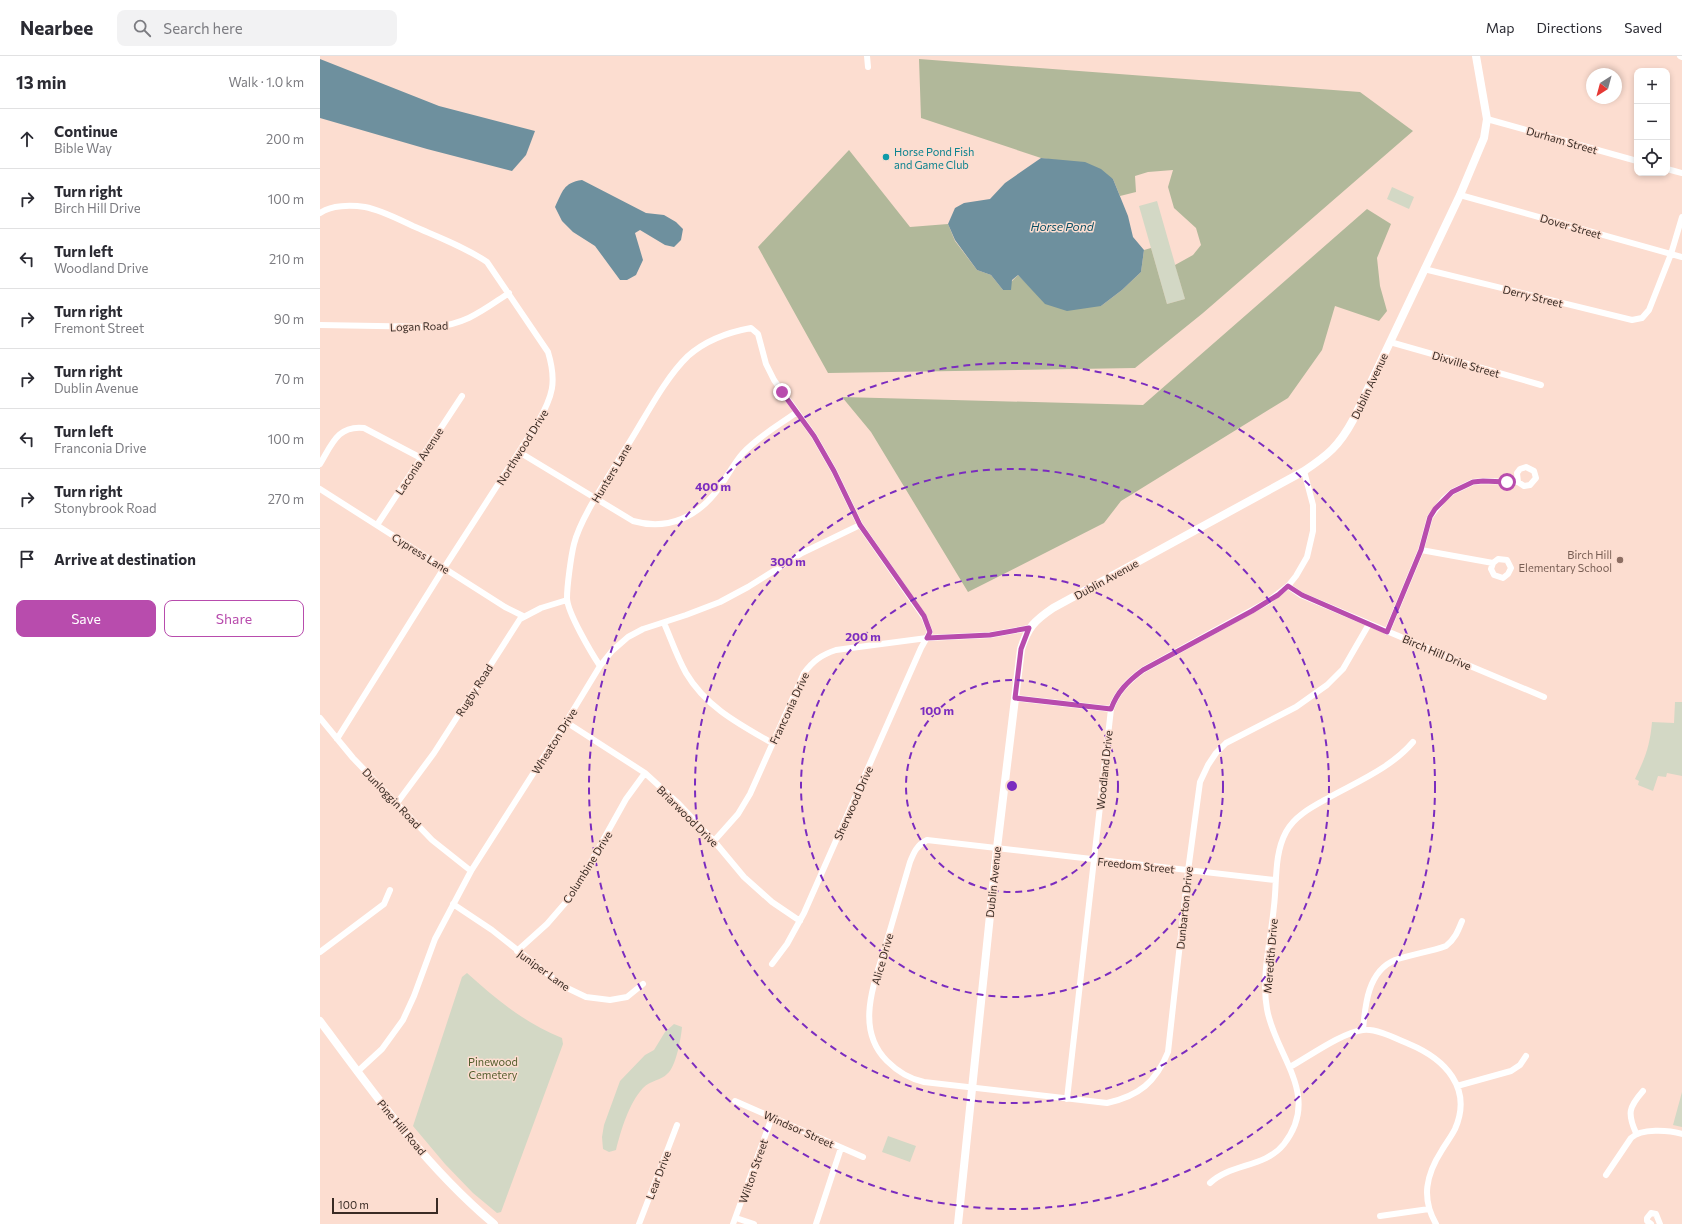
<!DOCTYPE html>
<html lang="en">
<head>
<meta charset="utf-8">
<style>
	:root { --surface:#fff; --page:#f2f2f3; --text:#2b2b33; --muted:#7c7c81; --line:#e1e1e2; --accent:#b84cad }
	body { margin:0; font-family:Commissioner,sans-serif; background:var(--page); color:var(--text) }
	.controls { position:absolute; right:12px; top:12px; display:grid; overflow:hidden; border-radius:8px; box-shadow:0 2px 6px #0003 }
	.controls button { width:36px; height:36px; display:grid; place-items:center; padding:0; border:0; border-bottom:1px solid var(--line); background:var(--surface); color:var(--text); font:20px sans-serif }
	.compass { position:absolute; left:1266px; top:12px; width:36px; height:36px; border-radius:50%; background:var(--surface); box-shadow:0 2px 6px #0003; rotate:216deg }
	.scale { position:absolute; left:12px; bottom:10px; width:106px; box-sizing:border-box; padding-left:4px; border:2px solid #392b24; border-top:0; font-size:11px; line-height:14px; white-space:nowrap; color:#392b24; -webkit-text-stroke:3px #fcddd0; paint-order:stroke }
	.stop { position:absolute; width:12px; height:12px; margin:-9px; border:3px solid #b84cad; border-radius:50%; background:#fff }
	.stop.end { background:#b84cad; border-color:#fff; box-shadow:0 1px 4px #0008 }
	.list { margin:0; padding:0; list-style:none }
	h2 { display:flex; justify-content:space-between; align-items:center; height:52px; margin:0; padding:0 16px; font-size:17px }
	h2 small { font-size:13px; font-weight:400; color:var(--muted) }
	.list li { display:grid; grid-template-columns:26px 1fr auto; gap:12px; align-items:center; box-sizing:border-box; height:60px; padding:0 16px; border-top:1px solid var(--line) }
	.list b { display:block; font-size:15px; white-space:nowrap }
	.list p { margin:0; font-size:13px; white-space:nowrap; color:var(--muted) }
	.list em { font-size:13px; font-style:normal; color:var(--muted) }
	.actions { display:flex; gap:8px; padding:12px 16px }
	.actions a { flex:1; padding:9px 0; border:1px solid var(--accent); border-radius:8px; text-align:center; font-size:14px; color:var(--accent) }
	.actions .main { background:var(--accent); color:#fff }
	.icon { flex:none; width:22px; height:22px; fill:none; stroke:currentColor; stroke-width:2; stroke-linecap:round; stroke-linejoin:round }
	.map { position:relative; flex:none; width:1362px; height:1168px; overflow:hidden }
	header { display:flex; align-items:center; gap:24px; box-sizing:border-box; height:56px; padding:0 20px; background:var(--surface); border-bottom:1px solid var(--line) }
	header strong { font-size:19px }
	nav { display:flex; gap:22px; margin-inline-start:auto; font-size:14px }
	.search { width:280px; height:36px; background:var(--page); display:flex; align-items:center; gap:10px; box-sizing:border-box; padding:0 14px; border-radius:8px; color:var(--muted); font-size:15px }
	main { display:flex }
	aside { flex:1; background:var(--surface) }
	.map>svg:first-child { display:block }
</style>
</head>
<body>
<header>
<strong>Nearbee</strong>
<div class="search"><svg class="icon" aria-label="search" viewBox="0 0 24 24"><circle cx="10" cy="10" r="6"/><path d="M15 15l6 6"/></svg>Search here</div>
<nav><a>Map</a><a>Directions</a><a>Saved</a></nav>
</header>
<main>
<aside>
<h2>13 min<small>Walk · 1.0 km</small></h2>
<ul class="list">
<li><svg class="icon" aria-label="ahead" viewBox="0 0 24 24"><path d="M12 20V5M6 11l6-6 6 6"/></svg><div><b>Continue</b><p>Bible Way</p></div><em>200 m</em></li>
<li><svg class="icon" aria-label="right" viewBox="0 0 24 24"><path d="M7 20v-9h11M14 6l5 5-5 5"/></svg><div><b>Turn right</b><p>Birch Hill Drive</p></div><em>100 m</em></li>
<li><svg class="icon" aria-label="left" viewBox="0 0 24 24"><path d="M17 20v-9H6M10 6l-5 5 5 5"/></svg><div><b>Turn left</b><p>Woodland Drive</p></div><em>210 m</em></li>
<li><svg class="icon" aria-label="right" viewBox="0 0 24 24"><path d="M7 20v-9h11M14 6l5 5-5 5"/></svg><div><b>Turn right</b><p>Fremont Street</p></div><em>90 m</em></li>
<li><svg class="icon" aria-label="right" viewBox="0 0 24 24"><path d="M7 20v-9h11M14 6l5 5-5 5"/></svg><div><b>Turn right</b><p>Dublin Avenue</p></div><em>70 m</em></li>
<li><svg class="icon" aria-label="left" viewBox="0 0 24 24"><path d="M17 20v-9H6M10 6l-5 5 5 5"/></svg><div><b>Turn left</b><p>Franconia Drive</p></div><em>100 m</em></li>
<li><svg class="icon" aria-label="right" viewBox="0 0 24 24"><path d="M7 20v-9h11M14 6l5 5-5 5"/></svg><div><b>Turn right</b><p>Stonybrook Road</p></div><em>270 m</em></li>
<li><svg class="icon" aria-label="arrive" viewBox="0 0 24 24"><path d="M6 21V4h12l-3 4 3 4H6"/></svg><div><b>Arrive at destination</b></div></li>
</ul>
<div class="actions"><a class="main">Save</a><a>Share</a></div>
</aside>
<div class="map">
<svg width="1362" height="1168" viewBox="0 0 1362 1168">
	<rect width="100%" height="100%" fill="#fcddd0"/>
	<!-- green -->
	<path fill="#d3d8c5" d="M1072 131 1094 141 1089 153 1067 143Z
		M837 145 865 243 847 248 819 150Z
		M1355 646H1362V720L1347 717 1346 721 1338 720 1333 735 1318 729 1319 725 1315 723C1325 702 1330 690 1332 666L1354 667Z
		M147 917C176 943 206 968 242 982L243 988 181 1156 177 1157 153 1137 125 1108 93 1070 142 921Z
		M354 968 362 971C361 982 356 1011 347 1018 342 1024 331 1024 323 1032 309 1047 301 1074 296 1094L289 1096 283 1093 282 1081 284 1069 300 1025 325 999 334 994 345 976Z
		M1362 1036V1071L1353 1069Z
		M568 1080 596 1090 590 1106 562 1096Z"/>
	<!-- forest -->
	<path fill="#b1b89a" d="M599 3 1040 36 1093 75 883 257 815 312 508 317 438 191 529 94 590 171 628 168 635 185 657 214 671 219 683 234 698 219 710 231 781 250 802 234 821 216 824 194 831 192 847 248 865 243 855 209 873 199 881 189 876 172 854 152 848 131 853 114 828 116 815 120 816 136 800 140 793 123 742 105 721 102 601 62Z
		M1047 153 1071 168 1057 202 1060 230 1067 255 1059 265 1015 250 1002 294 968 342 801 445 784 467 648 536 551 376 522 341 823 349Z"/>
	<!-- water -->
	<path fill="#6e909e" d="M0 3 119 50 215 75 206 99 192 115 107 93 0 62Z
		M721 102 765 106 781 113 793 123 808 160 813 181 824 194 821 216 802 234 781 250 747 255 725 248 698 219 692 224 691 234H683L671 219 657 214 635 184 628 168 635 152 644 147 670 143 685 127Z
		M262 124 326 157 344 159 356 166 363 173 361 184 354 191 345 189 320 174 315 177 323 204 316 219 307 224H300L275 190 253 176 242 165 235 151C243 135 243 127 262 124Z"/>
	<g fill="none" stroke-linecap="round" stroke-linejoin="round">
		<!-- street -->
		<path stroke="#fff" stroke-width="6" d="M547 0 548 11
			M1360 0 1362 1
			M1167 63 1317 105
			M1347 113 1362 117
			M1140 139 1362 201
			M0 157C11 149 31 149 45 151 61 154 78 163 93 170 118 181 145 191 167 206L228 296C237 326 233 340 217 368L124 512 17 683
			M1104 213 1312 264 1322 262 1329 254 1351 198 1362 161
			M0 269 114 271C147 268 163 254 189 237
			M1070 286 1221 329
			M199 396 313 465C348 475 378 461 399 432 407 421 414 407 423 397 439 380 459 369 477 356
			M0 408C12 388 18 369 44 372L101 402
			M0 433 185 551 203 560
			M57 469 142 340
			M1101 494 1173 507 1171 513 1174 519 1183 522 1188 518 1191 512 1187 504 1178 503 1173 507
			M968 530 981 539 1224 641
			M344 567C351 583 357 601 366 617 386 651 419 668 452 687
			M1067 576 1101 494 1110 461 1123 444 1132 436 1153 426 1163 425 1198 426 1204 430 1210 429 1216 422 1214 415 1206 411 1200 413 1197 417 1198 426
			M280 610C272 598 247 556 247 542 247 530 251 500 254 488 261 460 289 421 304 395 323 366 343 324 368 300 385 285 409 276 431 272L438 278 446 308 454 324 494 380 514 415 540 469 604 561 610 576 601 592 484 857 467 888 452 908
			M695 642 791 653
			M0 662 33 702 112 784 151 815
			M246 666 325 717 359 748 394 785 424 821 452 846 480 865
			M77 747 114 697 200 563 221 552 247 544
			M394 785 418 758 430 738 484 617C493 605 501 599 516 594L607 582 670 579 709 572
			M955 824 607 784C597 789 594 796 590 806 582 833 574 860 566 888 555 926 534 972 567 1005 578 1016 590 1023 604 1026L787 1047C819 1040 836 1026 848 996L868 815 880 726 888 709 896 697 906 687 976 651 1007 629 1023 613 1049 568
			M133 848 172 874 243 930 266 941 290 944 307 941 323 928
			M197 895 227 868 253 838 306 743 325 717
			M0 896 64 848 70 834
			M1043 974C1045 949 1048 915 1075 904 1092 898 1110 896 1126 890 1135 883 1138 875 1142 865
			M970 1011C988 1001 1023 976 1043 974 1056 972 1077 983 1089 988 1125 1003 1153 1032 1135 1073 1131 1081 1126 1087 1122 1094 1106 1119 1101 1142 1116 1168
			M37 1016 62 993 83 964 94 940 115 883 151 815 246 666 280 610 292 595 308 581 323 573 366 559 400 546 428 531 482 497 540 469
			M1137 1030 1191 1015 1200 1009 1206 1000
			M747 1043 791 653C797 636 808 625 823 614L947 546 968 530 976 520 987 501 993 475V449L984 415
			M415 1045 543 1101
			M1316 1077C1307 1057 1309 1051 1323 1035
			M1286 1119 1311 1082C1321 1072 1349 1074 1362 1078
			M890 1127C911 1107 945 1112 964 1088 1002 1039 955 1000 947 953 941 921 951 883 954 850 957 826 954 798 966 776 975 759 994 750 1010 741 1039 725 1072 711 1093 686
			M1060 1160 1109 1153
			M416 1162 434 1168
			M319 1168 357 1069
			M413 1168 452 1061
			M496 1168 521 1092
			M1331 1168 1327 1165V1162L1331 1157 1336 1158 1340 1168"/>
		<!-- secondary -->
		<path stroke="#fff" stroke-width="8" d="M0 965C53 1037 106 1111 174 1168
			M638 1168 677 792 701 593C708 571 714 565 733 552L984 415C1008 399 1019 390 1033 364L1140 139 1164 82 1167 63 1156 0"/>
	</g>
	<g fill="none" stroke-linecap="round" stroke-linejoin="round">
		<!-- route -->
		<path stroke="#b84cad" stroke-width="5" d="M462 336 494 380 514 415 540 469 604 560 610 576 607 582 670 579 709 572 701 593 695 642 791 653C797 636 808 625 823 614L932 555 958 539 968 530 982 539 1067 576 1101 494 1110 461 1115 453 1132 436 1153 426 1163 425 1187 426"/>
	</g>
	<!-- distance rings -->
	<g fill="none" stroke="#7b2cbf" stroke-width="2" stroke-dasharray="7 5">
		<circle cx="692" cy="730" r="106"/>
		<circle cx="692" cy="730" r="211"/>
		<circle cx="692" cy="730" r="317"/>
		<circle cx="692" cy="730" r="423"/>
	</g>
	<!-- markers -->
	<circle fill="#0f9aa8" stroke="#fcddd0" stroke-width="1.5" cx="566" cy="101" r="4"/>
	<circle fill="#8d6e63" stroke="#fcddd0" stroke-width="1.5" cx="1300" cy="504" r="4"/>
	<g text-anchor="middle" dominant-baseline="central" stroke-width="3" stroke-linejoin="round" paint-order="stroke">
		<!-- street labels -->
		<g font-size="11" fill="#392b24" stroke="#fcddd0">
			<text transform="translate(1242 84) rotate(16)">Durham Street</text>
			<text transform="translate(1251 170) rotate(16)">Dover Street</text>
			<text transform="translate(1213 240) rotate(14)">Derry Street</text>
			<text transform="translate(99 270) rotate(-2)">Logan Road</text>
			<text transform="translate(1146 308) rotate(16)">Dixville Street</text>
			<text transform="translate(1049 330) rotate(-65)">Dublin Avenue</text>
			<text transform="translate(202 391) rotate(-58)">Northwood Drive</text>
			<text transform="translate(99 405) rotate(-57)">Laconia Avenue</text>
			<text transform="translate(291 417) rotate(-59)">Hunters Lane</text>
			<text transform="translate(101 497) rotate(32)">Cypress Lane</text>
			<text transform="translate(786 523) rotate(-29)">Dublin Avenue</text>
			<text transform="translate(1117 596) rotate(23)">Birch Hill Drive</text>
			<text transform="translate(154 634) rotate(-58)">Rugby Road</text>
			<text transform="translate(469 652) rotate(-65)">Franconia Drive</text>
			<text transform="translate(234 685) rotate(-58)">Wheaton Drive</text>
			<text transform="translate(784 714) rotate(-84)">Woodland Drive</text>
			<text transform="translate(72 742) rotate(46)">Dunloggin Road</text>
			<text transform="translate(533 747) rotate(-66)">Sherwood Drive</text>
			<text transform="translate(368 760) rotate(45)">Briarwood Drive</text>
			<text transform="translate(816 809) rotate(6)">Freedom Street</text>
			<text transform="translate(267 811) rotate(-58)">Columbine Drive</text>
			<text transform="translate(673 826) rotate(-84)">Dublin Avenue</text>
			<text transform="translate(864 852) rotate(-84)">Dunbarton Drive</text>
			<text transform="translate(950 900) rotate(-85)">Meredith Drive</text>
			<text transform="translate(562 903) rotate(-74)">Alice Drive</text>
			<text transform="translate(224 914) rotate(36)">Juniper Lane</text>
			<text transform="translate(82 1071) rotate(50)">Pine Hill Road</text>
			<text transform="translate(479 1073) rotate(24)">Windsor Street</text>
			<text transform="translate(433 1115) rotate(-71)">Wilton Street</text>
			<text transform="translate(338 1119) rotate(-69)">Lear Drive</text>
		</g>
		<!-- culture labels -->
		<g font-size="11" fill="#0d838f" stroke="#fcddd0" text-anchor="start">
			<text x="574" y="95">Horse Pond Fish<tspan x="574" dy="13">and Game Club</tspan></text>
		</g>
		<!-- education labels -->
		<g font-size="11" fill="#785e54" stroke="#fcddd0" text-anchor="end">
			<text x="1292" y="498">Birch Hill<tspan x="1292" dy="13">Elementary School</tspan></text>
		</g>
		<!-- park labels -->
		<g font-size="11" fill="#535d2c" stroke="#fcddd0">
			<text x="173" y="1005">Pinewood<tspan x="173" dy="13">Cemetery</tspan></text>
		</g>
		<!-- water labels -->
		<g font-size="12" font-style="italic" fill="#074e64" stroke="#fcddd0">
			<text x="742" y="170">Horse Pond</text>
		</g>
	</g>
	<circle cx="692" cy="730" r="6" fill="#7b2cbf" stroke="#fcddd0" stroke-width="2"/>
	<g font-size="12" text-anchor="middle" font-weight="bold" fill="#7b2cbf" stroke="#fcddd0" stroke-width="3" stroke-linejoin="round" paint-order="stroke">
		<text x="393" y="435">400 m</text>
		<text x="468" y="510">300 m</text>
		<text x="543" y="585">200 m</text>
		<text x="617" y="659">100 m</text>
	</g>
</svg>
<div class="controls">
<button>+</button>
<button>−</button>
<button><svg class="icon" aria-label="locate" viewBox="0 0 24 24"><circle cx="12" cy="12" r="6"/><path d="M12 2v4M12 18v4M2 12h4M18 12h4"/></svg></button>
</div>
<svg class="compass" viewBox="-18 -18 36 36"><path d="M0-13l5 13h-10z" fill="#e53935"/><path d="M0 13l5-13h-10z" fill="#7c7c81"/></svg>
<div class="scale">100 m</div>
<div class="stop" style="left:1187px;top:426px"></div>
<div class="stop end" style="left:462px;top:336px"></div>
</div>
</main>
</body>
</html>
